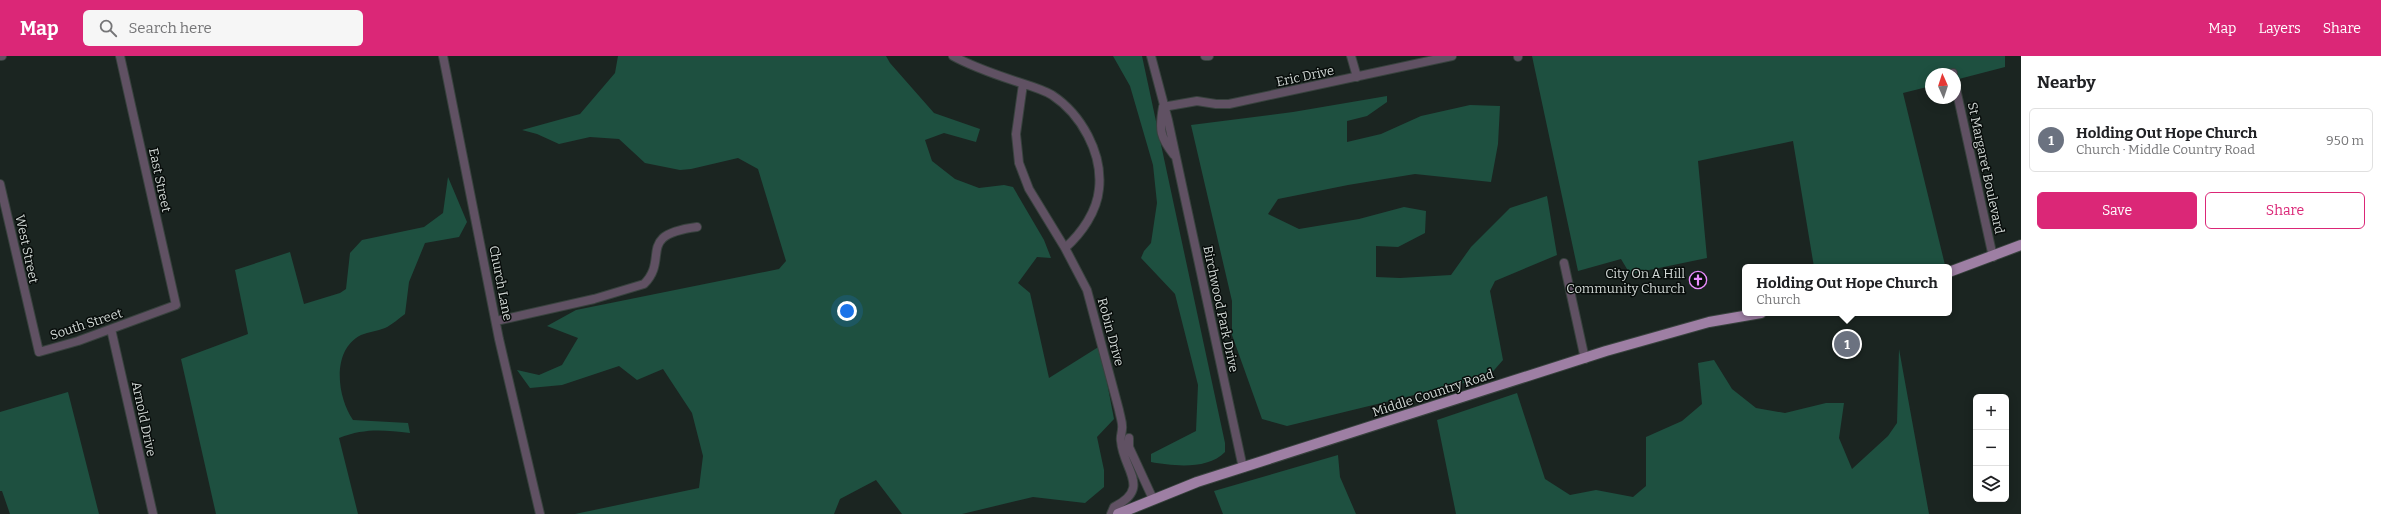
<!DOCTYPE html>
<html lang="en">
<head>
<meta charset="utf-8">
<style>
	:root { --surface:#fff; --page:#f6f6f6; --text:#202124; --muted:#757577; --line:#e0e0e0; --accent:#db2777 }
	body { margin:0; font-family:Bitter,serif; background:var(--page); color:var(--text) }
	.controls { position:absolute; right:12px; bottom:12px; display:grid; overflow:hidden; border-radius:6px; box-shadow:0 2px 10px #0003 }
	.controls button { width:36px; height:36px; display:grid; place-items:center; padding:0; border:0; border-bottom:1px solid var(--line); background:var(--surface); color:var(--text); font:20px sans-serif }
	.compass { position:absolute; left:1925px; top:12px; width:36px; height:36px; border-radius:50%; background:var(--surface); box-shadow:0 2px 10px #0003; rotate:357deg }
	.you { position:absolute; left:847px; top:255px; width:14px; height:14px; margin:-10px; border:3px solid #fff; border-radius:50%; background:#1a73e8; box-shadow:0 0 0 6px #1a73e833 }
	.badge { display:grid; place-items:center; width:26px; height:26px; border-radius:50%; background:var(--accent); color:#fff; font-size:13px; font-weight:700 }
	.pin { position:absolute; translate:-50% -50%; border:2px solid #fff; box-shadow:0 1px 4px #0006 }
	.popup { position:absolute; left:1742px; top:208px; width:210px; height:52px; box-sizing:border-box; display:grid; place-content:center; border-radius:6px; background:var(--surface); filter:drop-shadow(0 1px 3px #0005); font-size:13px; white-space:nowrap; color:var(--muted) }
	.popup b { font-size:15px; color:var(--text) }
	.popup::after { content:''; position:absolute; left:50%; top:100%; margin-left:-8px; border:8px solid transparent; border-top-color:var(--surface) }
	.list { margin:0; padding:0; list-style:none }
	h2 { display:flex; justify-content:space-between; align-items:center; height:52px; margin:0; padding:0 16px; font-size:17px }
	h2 small { font-size:13px; font-weight:400; color:var(--muted) }
	.list li { display:grid; grid-template-columns:26px 1fr auto; gap:12px; align-items:center; box-sizing:border-box; height:64px; margin:0 8px 8px; padding:0 8px; border:1px solid var(--line); border-radius:6px }
	.list b { display:block; font-size:15px; white-space:nowrap }
	.list p { margin:0; font-size:13px; white-space:nowrap; color:var(--muted) }
	.list em { font-size:13px; font-style:normal; color:var(--muted) }
	.actions { display:flex; gap:8px; padding:12px 16px }
	.actions a { flex:1; padding:9px 0; border:1px solid var(--accent); border-radius:6px; text-align:center; font-size:14px; color:var(--accent) }
	.actions .main { background:var(--accent); color:#fff }
	.icon { flex:none; width:22px; height:22px; fill:none; stroke:currentColor; stroke-width:2; stroke-linecap:round; stroke-linejoin:round }
	.map { position:relative; flex:none; width:2021px; height:458px; overflow:hidden }
	header { display:flex; align-items:center; gap:24px; box-sizing:border-box; height:56px; padding:0 20px; background:var(--accent); color:#fff }
	header strong { font-size:19px }
	nav { display:flex; gap:22px; margin-inline-start:auto; font-size:14px }
	.search { width:280px; height:36px; background:var(--page); display:flex; align-items:center; gap:10px; box-sizing:border-box; padding:0 14px; border-radius:6px; color:var(--muted); font-size:15px }
	main { display:flex }
	aside { flex:1; background:var(--surface) }
	.map>svg:first-child { display:block }
</style>
</head>
<body>
<header>
<strong>Map</strong>
<div class="search"><svg class="icon" aria-label="search" viewBox="0 0 24 24"><circle cx="10" cy="10" r="6"/><path d="M15 15l6 6"/></svg>Search here</div>
<nav><a>Map</a><a>Layers</a><a>Share</a></nav>
</header>
<main>
<div class="map">
<svg width="2021" height="458" viewBox="0 0 2021 458">
	<rect width="100%" height="100%" fill="#1b2521"/>
	<!-- green -->
	<path fill="#1e5040" d="M618 0H886L890 7 934 57 980 73 976 86 944 77 925 84 932 105 955 123 979 132 1004 129 1013 131 1044 184 1051 202 1037 201 1018 227 1030 237 1049 322 1100 290 1114 363 1097 381 1104 414V431L1085 447 1033 441 962 458H902L876 424 840 443 834 458H575L699 432 703 400 692 357 663 313 637 324 619 310 562 329 530 332 517 314 539 319 562 309 578 282 547 270 576 254 779 213 786 205 758 113 738 102 691 113 680 114 645 107 619 83 590 81 559 88 537 78 522 74 580 58 615 17Z
		M1113 0H1142L1225 387V396C1208 414 1173 410 1151 406V398L1196 375 1198 329 1175 238 1141 202 1144 195 1151 187 1157 147 1153 109 1130 30Z
		M1532 0H2005V11L1955 24V18H1931V30L1903 37 1945 209 1937 211H1814L1793 85 1698 105 1707 202 1630 218 1621 203 1578 215Z
		M1387 40V46L1367 60 1347 65V86L1381 78 1421 60 1470 49 1500 50 1498 88 1491 126 1415 118 1348 129 1278 143 1268 158 1299 173 1359 163 1404 151 1426 155 1425 177 1398 191 1376 190V221L1400 222 1451 219 1471 191 1510 152 1547 140 1557 199 1495 225 1490 235 1503 304 1488 321 1287 370 1262 363 1232 279V245L1191 69 1293 56Z
		M448 121 467 166 459 181 425 187 409 226 405 258C399 262 392 269 385 272 377 275 369 276 361 279 331 294 337 341 353 364L408 367 410 377C383 374 365 372 339 382L358 458H216L181 303 248 278 235 214 290 196 304 248 340 237 346 233 350 197 362 184 424 171 443 157Z
		M1899 293 1929 458H1456L1437 364 1517 337 1545 423 1570 439 1596 434 1633 441 1646 430V381L1682 365 1702 348 1698 307 1714 304 1732 333 1756 352 1785 357 1826 347H1844L1839 382 1852 413 1888 380 1897 367Z
		M68 336 99 458H10L2 435H0V356Z
		M1338 399 1340 421 1356 458H1223L1214 435Z"/>
	<g fill="none" stroke-linecap="round" stroke-linejoin="round">
		<defs>
			<path id="street" d="M0 0H2
				M443 0 499 283 540 458
				M953 0C973 11 994 18 1015 25 1027 29 1042 33 1052 39 1081 58 1103 97 1099 133 1097 155 1082 177 1065 192
				M1151 0 1168 64 1243 412
				M1205 0H1209
				M1351 0 1357 21
				M1518 0V1
				M1953 17V18
				M1023 28 1016 78 1019 107 1029 133 1065 192 1087 234 1119 354C1120 360 1123 367 1122 373 1122 377 1120 381 1121 385 1123 414 1152 432 1114 451L1111 458
				M1955 28 1993 201
				M1163 51 1197 45 1216 48H1229L1452 0
				M1163 51C1159 74 1160 81 1174 99
				M0 128 39 296 78 285 176 249 120 0
				M1564 207 1585 303
				M496 265 594 243 644 228C670 202 635 179 697 171
				M111 273 153 458
				M1129 382V391L1153 443"/>
			<path id="primary" d="M1949 216 2021 189
				M1118 458 1197 426 1606 295 1709 266 1761 257"/>
		</defs>
		<!-- street casing -->
		<use href="#street" stroke="#38423e" stroke-width="10"/>
		<!-- primary casing -->
		<use href="#primary" stroke="#38423e" stroke-width="12"/>
		<!-- street -->
		<use href="#street" stroke="#605163" stroke-width="8"/>
		<!-- primary -->
		<use href="#primary" stroke="#9e7fa4" stroke-width="10"/>
	</g>
	<!-- icons -->
	<defs>
		<symbol id="church-ring" viewBox="-11 -11 22 22"><circle r="9.5" fill="#080d0b" stroke="#ea8dfd" stroke-width="1.5"/><path d="M-1.2-6h2.4v3.5h3.3v2.4h-3.3V6h-2.4V-.1h-3.3v-2.4h3.3Z" fill="#ea8dfd"/></symbol>
	</defs>
	<g fill-rule="evenodd">
		<use href="#church-ring" x="1688" y="214" width="20" height="20"/>
	</g>
	<g text-anchor="middle" dominant-baseline="central" stroke-width="3" stroke-linejoin="round" paint-order="stroke">
		<!-- street labels -->
		<g font-size="13" fill="#d2d9d6" stroke="#080d0b">
			<text transform="translate(1305 20) rotate(-12)">Eric Drive</text>
			<text transform="translate(1986 112) rotate(78)">St Margaret Boulevard</text>
			<text transform="translate(160 124) rotate(78)">East Street</text>
			<text transform="translate(27 193) rotate(78)">West Street</text>
			<text transform="translate(501 227) rotate(79)">Church Lane</text>
			<text transform="translate(1221 253) rotate(78)">Birchwood Park Drive</text>
			<text transform="translate(86 268) rotate(-18)">South Street</text>
			<text transform="translate(1111 276) rotate(75)">Robin Drive</text>
			<text transform="translate(1433 337) rotate(-18)">Middle Country Road</text>
			<text transform="translate(144 363) rotate(78)">Arnold Drive</text>
		</g>
		<!-- poi labels -->
		<g font-size="13" fill="#d2d9d6" stroke="#080d0b" text-anchor="end">
			<text x="1685" y="217">City On A Hill<tspan x="1685" dy="15">Community Church</tspan></text>
		</g>
	</g>
</svg>
<div class="controls">
<button>+</button>
<button>−</button>
<button><svg class="icon" aria-label="layers" viewBox="0 0 24 24"><path d="M12 4l9 5-9 5-9-5zM3 14l9 5 9-5"/></svg></button>
</div>
<svg class="compass" viewBox="-18 -18 36 36"><path d="M0-13l5 13h-10z" fill="#e53935"/><path d="M0 13l5-13h-10z" fill="#757577"/></svg>
<div class="you"></div>
<div class="pin badge" style="left:1847px;top:288px;background:#6b7280">1</div>
<div class="popup"><b>Holding Out Hope Church</b>Church</div>
</div>
<aside>
<h2>Nearby<small></small></h2>
<ul class="list">
<li><span class="badge" style="background:#6b7280">1</span><div><b>Holding Out Hope Church</b><p>Church · Middle Country Road</p></div><em>950 m</em></li>
</ul>
<div class="actions"><a class="main">Save</a><a>Share</a></div>
</aside>
</main>
</body>
</html>
